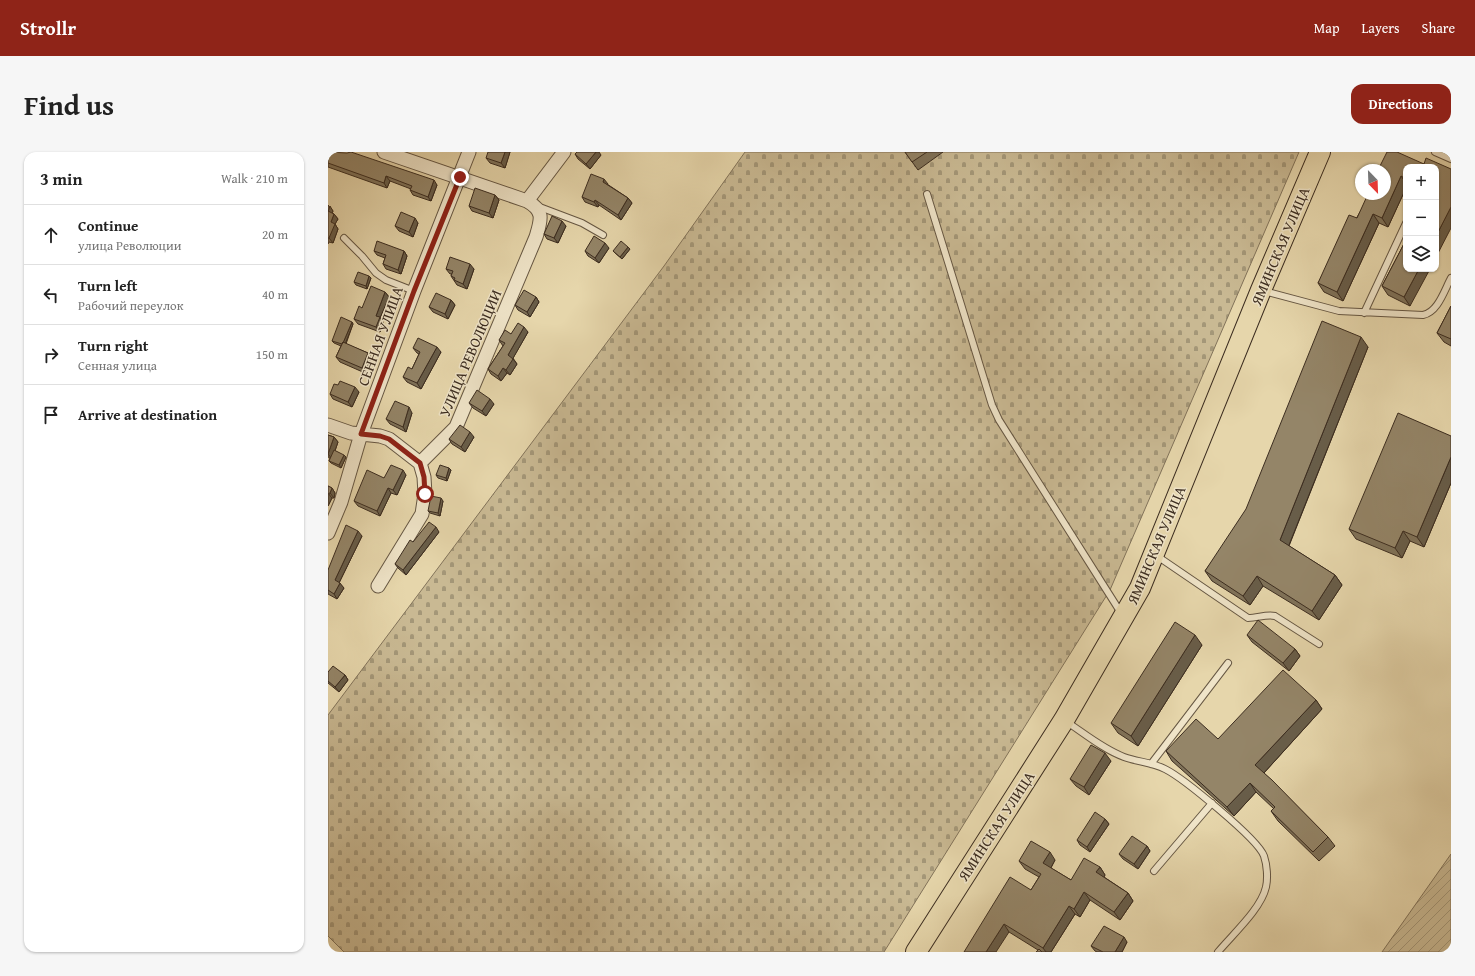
<!DOCTYPE html>
<html lang="en">
<head>
<meta charset="utf-8">
<style>
	:root { --surface:#fff; --page:#f6f6f6; --text:#222; --muted:#767676; --line:#e0e0e0; --accent:#8f2418 }
	body { margin:0; font-family:"Gentium Book Plus",serif; background:var(--page); color:var(--text) }
	.controls { position:absolute; right:12px; top:12px; display:grid; overflow:hidden; border-radius:8px; box-shadow:0 1px 3px #0004 }
	.controls button { width:36px; height:36px; display:grid; place-items:center; padding:0; border:0; border-bottom:1px solid var(--line); background:var(--surface); color:var(--text); font:20px sans-serif }
	.compass { position:absolute; left:1027px; top:12px; width:36px; height:36px; border-radius:50%; background:var(--surface); box-shadow:0 1px 3px #0004; rotate:157deg }
	.stop { position:absolute; width:12px; height:12px; margin:-9px; border:3px solid #8f2418; border-radius:50%; background:#fff }
	.stop.end { background:#8f2418; border-color:#fff; box-shadow:0 1px 4px #0008 }
	.list { margin:0; padding:0; list-style:none }
	h2 { display:flex; justify-content:space-between; align-items:center; height:52px; margin:0; padding:0 16px; font-size:17px }
	h2 small { font-size:13px; font-weight:400; color:var(--muted) }
	.list li { display:grid; grid-template-columns:26px 1fr auto; gap:12px; align-items:center; box-sizing:border-box; height:60px; padding:0 16px; border-top:1px solid var(--line) }
	.list b { display:block; font-size:15px; white-space:nowrap }
	.list p { margin:0; font-size:13px; white-space:nowrap; color:var(--muted) }
	.list em { font-size:13px; font-style:normal; color:var(--muted) }
	.icon { flex:none; width:22px; height:22px; fill:none; stroke:currentColor; stroke-width:2; stroke-linecap:round; stroke-linejoin:round }
	.map { position:relative; flex:none; width:1123px; height:800px; overflow:hidden; border-radius:12px }
	header { display:flex; align-items:center; gap:24px; box-sizing:border-box; height:56px; padding:0 20px; background:var(--accent); color:#fff }
	header strong { font-size:19px }
	nav { display:flex; gap:22px; margin-inline-start:auto; font-size:14px }
	.intro { display:flex; align-items:center; justify-content:space-between; box-sizing:border-box; height:96px; padding:0 24px }
	h1 { margin:0; font-size:28px }
	.button { padding:10px 18px; border-radius:12px; background:var(--accent); color:#fff; font-size:14px; font-weight:700 }
	main { display:flex; gap:24px; padding:0 24px }
	aside { flex:1; background:var(--surface); border-radius:12px; box-shadow:0 1px 3px #0004 }
	.map>svg:first-child { display:block }
</style>
</head>
<body>
<header>
<strong>Strollr</strong>
<nav><a>Map</a><a>Layers</a><a>Share</a></nav>
</header>
<div class="intro"><h1>Find us</h1><a class="button">Directions</a></div>
<main>
<aside>
<h2>3 min<small>Walk · 210 m</small></h2>
<ul class="list">
<li><svg class="icon" aria-label="ahead" viewBox="0 0 24 24"><path d="M12 20V5M6 11l6-6 6 6"/></svg><div><b>Continue</b><p>улица Революции</p></div><em>20 m</em></li>
<li><svg class="icon" aria-label="left" viewBox="0 0 24 24"><path d="M17 20v-9H6M10 6l-5 5 5 5"/></svg><div><b>Turn left</b><p>Рабочий переулок</p></div><em>40 m</em></li>
<li><svg class="icon" aria-label="right" viewBox="0 0 24 24"><path d="M7 20v-9h11M14 6l5 5-5 5"/></svg><div><b>Turn right</b><p>Сенная улица</p></div><em>150 m</em></li>
<li><svg class="icon" aria-label="arrive" viewBox="0 0 24 24"><path d="M6 21V4h12l-3 4 3 4H6"/></svg><div><b>Arrive at destination</b></div></li>
</ul>
</aside>
<div class="map">
<svg width="1123" height="800" viewBox="0 0 1123 800">
	<defs>
		<pattern id="cemetery-stones" width="16" height="16" patternUnits="userSpaceOnUse"><rect width="16" height="16" fill="#c9b993"/><path d="M2 7V4a2 2 0 0 1 4 0v3zM10 15v-3a2 2 0 0 1 4 0v3z" fill="#a49778"/></pattern>
		<pattern id="garden-furrows" width="10" height="10" patternUnits="userSpaceOnUse"><rect width="10" height="10" fill="#c9b993"/><path d="M-1 1l2-2M0 10L10 0M9 11l2-2" fill="none" stroke="#a49778"/></pattern>
	</defs>
	<rect width="100%" height="100%" fill="#e6d6ab"/>
	<filter id="stains"><feTurbulence type="fractalNoise" baseFrequency=".005" numOctaves="4"/><feColorMatrix values="0 0 0 0 .2 0 0 0 0 .09 0 0 0 0 .02 0 0 0 .5 -.17"/></filter>
	<radialGradient id="worn" r=".72"><stop offset=".6" stop-color="#630" stop-opacity="0"/><stop offset="1" stop-color="#630" stop-opacity=".3"/></radialGradient>
	<!-- cemetery -->
	<path fill="url(#cemetery-stones)" stroke="#82735a" d="M417 0H971L782 438 556 800H16L0 784V563L336 114Z"/>
	<!-- garden -->
	<path fill="url(#garden-furrows)" stroke="#82735a" d="M1123 702V800H1054Z"/>
	<g fill="none" stroke-linecap="round" stroke-linejoin="round">
		<defs>
			<path id="service" d="M1107 0 1123 7
				M599 42 664 253 671 268 793 461
				M209 54 254 71 275 83
				M16 86 34 104 48 121 58 128 86 139
				M936 139 1011 159 1095 163C1110 160 1116 139 1123 126
				M1036 161 1078 71
				M829 404 920 466C930 466 938 462 947 464L991 492
				M739 570C757 582 775 597 796 605 809 610 824 610 837 617 855 626 930 687 936 704 939 713 940 726 938 735 933 757 905 782 890 800
				M823 612 900 511
				M826 719 884 651"/>
			<path id="minor" d="M56 0 199 49
				M0 273 23 281 52 284 61 287 92 311
				M0 381 13 350 33 282 86 139 141 0
				M50 434 94 362 97 342 96 325 92 311 128 275 208 85C213 68 217 59 199 49L236 0"/>
			<path id="primary" d="M588 800 736 568 812 436 933 138 992 0"/>
		</defs>
		<!-- service casing -->
		<use href="#service" stroke="#665743" stroke-width="8"/>
		<!-- minor casing -->
		<use href="#minor" stroke="#665743" stroke-width="15"/>
		<!-- primary casing -->
		<use href="#primary" stroke="#3c2d20" stroke-width="22"/>
		<!-- service -->
		<use href="#service" stroke="#efe4c8" stroke-width="6"/>
		<!-- minor -->
		<use href="#minor" stroke="#efe4c8" stroke-width="13"/>
		<!-- primary -->
		<use href="#primary" stroke="#e6d6ab" stroke-width="20"/>
	</g>
	<!-- wall -->
	<path fill="#7f7259" stroke="#3c2d20" d="M0 0 109 33 103 49 85 43 82 38 83 37 62 29 59 36 0 15Z
		M182 0 177 16 162 11 158 6Z
		M577 0H615L590 18Z
		M247 2 273 3 262 17 250 7Z
		M1096 12 1108 15H1078V36L1060 75 1051 71 1015 149 996 140 990 131 1057 18Z
		M279 32 300 46 304 51 293 68 271 53 270 55 257 50 254 45 280 32Z
		M167 43 171 48 165 66 144 59 141 54Z
		M0 53 5 59 4 61 6 62 10 67 7 72 10 77 5 91 1 90 0 92Z
		M90 71 85 85 71 79 67 74Z
		M238 74 230 91 219 87 216 82Z
		M1078 88 1082 154 1060 143 1054 134Z
		M281 96 271 111 260 104 257 99Z
		M302 97 294 107 287 101 285 99Z
		M46 99H76L79 104 73 122 58 117 55 112 57 106 49 103Z
		M118 117H146L139 137 129 133 123 124 124 122H122Z
		M43 126 39 137 28 133 26 130Z
		M57 140 61 145 52 166 55 170 52 180 30 172 26 167 34 156Z
		M208 145 211 150 202 165 190 158 187 153Z
		M123 148 127 153 120 167 105 160 101 155Z
		M1123 154V194L1116 190 1109 181Z
		M24 170 25 172 18 192 40 201 44 206 37 221 12 210 8 205 13 194 6 191 4 189Z
		M200 180 185 206 189 212 182 223 179 221 173 229 163 222 160 217 175 194 171 188 183 182Z
		M1040 195 961 394 1007 423 1014 433 991 468 935 434 922 453 884 429 877 419Z
		M85 196 113 200 93 237 79 230 75 225 84 217 91 202 89 201Z
		M31 240 24 255 5 247 2 242Z
		M141 251 166 252 158 264 145 256Z
		M84 261 78 280 62 272 58 267Z
		M0 283 6 285 10 290 7 299 18 305 13 316 3 311 1 309 2 306 0 305Z
		M1123 284V331L1096 395 1082 389 1074 406 1028 387 1021 377Z
		M146 285 137 300 124 292 121 287Z
		M121 316 123 318 119 329 110 326 108 323Z
		M78 323 69 343 63 341 52 364 30 354 26 349 56 326Z
		M0 334 4 336 7 341 6 346H4L0 354Z
		M115 349 112 364 102 361 100 359Z
		M111 380 78 423 70 416 67 412 85 390Z
		M34 384 11 431 16 436 9 447 0 442V418Z
		M919 483 967 497 972 504 961 519 924 490Z
		M874 493 810 594 790 581 783 571Z
		M0 520 17 523 20 528 11 540 0 531Z
		M988 548 994 557 936 621 1000 685 1007 694 991 709 950 669 943 659 946 657 928 640 906 664 844 609 838 599 890 587Z
		M783 609 761 643 748 634 742 627Z
		M777 667 781 672 762 700 752 693 749 688Z
		M819 694 822 699 810 717 795 707 791 702Z
		M727 708 723 716 743 728 772 715 777 723 776 725 800 741 805 749 792 768 762 748 752 765 747 762 723 800H708L710 798 681 780 636 800 703 738 711 725 697 717 691 709Z
		M799 790 794 800H769L767 799 763 794Z"/>
	<!-- shaded-wall -->
	<path fill="#685d49" stroke="#3c2d20" d="M177 0H182L177 16 173 11Z
		M268 0H271L273 3 262 17 258 12Z
		M58 24 62 29 59 36 56 31Z
		M1073 24 1078 31V36L1060 75 1054 66Z
		M276 27 280 32 278 35 275 30Z
		M106 28 109 33 103 49 100 45Z
		M167 43 171 48 165 66 161 61Z
		M300 46 304 51 293 68 290 63Z
		M267 48 271 53 270 55 266 50Z
		M2 54 5 59 3 64 0 60Z
		M1123 55V76L1108 105V84Z
		M6 62 10 67 7 72 10 77 5 91 1 86 3 70Z
		M1045 62 1051 71 1015 149 1009 140Z
		M87 66 90 71 85 85 81 80Z
		M234 69 238 74 230 91 226 86Z
		M277 91 281 96 271 111 267 106Z
		M300 95 302 97 294 107 292 105Z
		M76 99 79 104 73 122 70 118Z
		M142 112 146 117 139 137 135 132Z
		M1091 117H1102L1082 154 1076 145Z
		M41 124 43 126 39 137 38 134Z
		M57 140 61 145 52 166 55 170 52 180 48 175V164Z
		M208 145 211 150 202 165 199 160Z
		M123 148 127 153 120 167 117 162Z
		M24 170 25 172 16 195 14 193Z
		M196 175 200 180 184 208 185 207 189 212 182 223 178 218 180 203Z
		M1033 185 1040 195 959 398 952 388Z
		M109 195 113 200 93 237 89 231Z
		M40 201 44 206 37 221 34 216Z
		M175 216 179 221 173 229 170 224Z
		M27 235 31 240 24 255 20 250Z
		M162 247 166 252 158 264 154 259Z
		M81 255 84 261 78 280 75 275Z
		M142 280 146 285 137 300 133 295Z
		M6 285 10 290 4 307 0 302Z
		M16 303 18 305 13 316 11 313Z
		M1123 305V331L1096 395 1089 385Z
		M121 316 123 318 119 329 118 326Z
		M75 318 78 323 69 343 65 338Z
		M4 336 7 341 6 346 2 341Z
		M60 336 63 341 52 364 49 359Z
		M0 341 4 346 0 354Z
		M113 346 115 349 112 364 110 361Z
		M108 375 111 380 78 423 75 418Z
		M30 379 34 384 10 433 7 428Z
		M1075 379 1082 389 1074 406 1067 396Z
		M1007 423 1014 433 991 468 984 459Z
		M929 424 935 434 922 453 915 444Z
		M12 431 16 436 9 447 6 442Z
		M867 483 874 493 810 594 803 584Z
		M967 497 972 504 961 519 955 511Z
		M17 523 20 528 11 540 7 535Z
		M988 548 994 557 934 623 927 613Z
		M777 601 783 609 761 643 756 635Z
		M922 631 928 640 906 664 899 655Z
		M777 667 781 672 762 700 759 695Z
		M819 694 822 699 810 717 806 712Z
		M722 700 727 708 721 719 715 711Z
		M772 715 777 723 774 728 768 720Z
		M756 740 762 748 752 765 746 757Z
		M800 741 805 749 792 768 786 760Z
		M741 754 747 762 723 800H718L715 796Z
		M676 772 681 780 668 800H658Z
		M796 785 799 790 794 800H787Z"/>
	<!-- building -->
	<path fill="#948568" stroke="#3c2d20" d="M0 0 19 1 23 0 106 28 100 45 82 38 84 34 58 24 56 31 0 11Z
		M160 0H177L173 11 158 6Z
		M249 0H268L258 12 247 2Z
		M577 0H599L584 10Z
		M1059 0H1069L1096 12 1098 6 1123 17V55L1108 84V15H1078V27L1073 24 1054 66 1045 62 1009 140 990 131 1021 63 1029 66 1040 42H1057V18H1050Z
		M263 22 276 27 275 30 300 46 290 63 267 48 266 50 254 45Z
		M147 36 167 43 161 61 141 54Z
		M0 59 6 62 3 70 7 72 1 86H0Z
		M73 60 87 66 81 80 67 74Z
		M224 64 234 69 226 86 216 82Z
		M266 84 277 91 267 106 257 99Z
		M1078 88V117H1091L1076 145 1054 134Z
		M49 89 76 99 70 118 55 112 58 103 46 99Z
		M293 89 300 95 292 105 285 99Z
		M122 105 142 112 135 132 126 128 127 126 123 124 125 119 118 117Z
		M30 120 41 124 38 134 26 130Z
		M43 134 57 140 48 164 52 165 48 175 26 167 31 154 34 156Z
		M196 138 208 145 199 160 187 153Z
		M108 141 123 148 117 162 101 155Z
		M1123 154V187L1109 181Z
		M13 165 24 170 15 191V190L14 192 4 189Z
		M994 169 1033 185 952 388 1007 423 984 459 929 424 915 444 877 419 918 357Z
		M190 171 196 175 180 203 185 207 178 218 175 216 170 224 160 217 177 191 171 188 177 178 183 182Z
		M90 186 109 195 89 231 75 225 80 215 84 217 92 200 85 196Z
		M15 190 40 201 34 216 8 205Z
		M12 229 27 235 20 250 2 242 6 232 10 233Z
		M149 238 162 247 154 259 141 251Z
		M67 249 81 255 75 275 58 267Z
		M1070 261 1123 284V305L1089 385 1075 379 1067 396 1021 377Z
		M132 273 142 280 133 295 121 287Z
		M0 283 6 285 0 302Z
		M6 298 16 303 11 313 1 309Z
		M63 313 75 318 65 338 60 336 49 359 26 349 39 318 56 326Z
		M112 313 121 316 118 326 108 323Z
		M0 334 4 336 2 341 0 342Z
		M103 344 113 346 110 361 100 359Z
		M101 370 108 375 75 418 67 412 82 388 85 390Z
		M18 373 30 379 7 428 12 431 6 442 0 438V418Z
		M930 468 967 497 955 511 919 483Z
		M847 470 867 483 803 584 783 571Z
		M5 514 17 523 7 535 0 529V520Z
		M955 518 988 548 927 613 944 628 1000 685 985 700 943 659 947 655 922 631 899 655 838 599 868 567 890 587Z
		M763 593 777 601 756 635 742 627Z
		M767 660 777 667 759 695 749 688Z
		M804 684 819 694 806 712 791 702Z
		M703 689 722 700 715 711 743 728 756 706 772 715 768 720 800 741 786 760 756 740 746 757 741 754 715 796 676 772 658 800H636L682 725 703 738 713 722 691 709Z
		M776 774 796 785 787 800H775L763 794Z
		M711 797 714 800H708Z"/>
	<g fill="none" stroke-linecap="round" stroke-linejoin="round">
		<!-- route -->
		<path stroke="#8f2418" stroke-width="5" d="M97 342 96 325 92 311 61 287 52 284 33 282 86 139 132 25"/>
	</g>
	<g text-anchor="middle" dominant-baseline="central" stroke-width="3" stroke-linejoin="round" paint-order="stroke">
		<!-- street labels -->
		<g font-size="15" fill="#3c2d20" stroke="#efe4c8">
			<text transform="translate(952 94) rotate(-67)">ЯМИНСКАЯ УЛИЦА</text>
			<text transform="translate(52 184) rotate(-70)">СЕННАЯ УЛИЦА</text>
			<text transform="translate(142 201) rotate(-67)">УЛИЦА РЕВОЛЮЦИИ</text>
			<text transform="translate(828 393) rotate(-67)">ЯМИНСКАЯ УЛИЦА</text>
			<text transform="translate(668 674) rotate(-57)">ЯМИНСКАЯ УЛИЦА</text>
		</g>
	</g>
	<rect width="100%" height="100%" filter="url(#stains)"/>
	<rect width="100%" height="100%" fill="url(#worn)"/>
</svg>
<div class="controls">
<button>+</button>
<button>−</button>
<button><svg class="icon" aria-label="layers" viewBox="0 0 24 24"><path d="M12 4l9 5-9 5-9-5zM3 14l9 5 9-5"/></svg></button>
</div>
<svg class="compass" viewBox="-18 -18 36 36"><path d="M0-13l5 13h-10z" fill="#e53935"/><path d="M0 13l5-13h-10z" fill="#767676"/></svg>
<div class="stop" style="left:97px;top:342px"></div>
<div class="stop end" style="left:132px;top:25px"></div>
</div>
</main>
</body>
</html>
